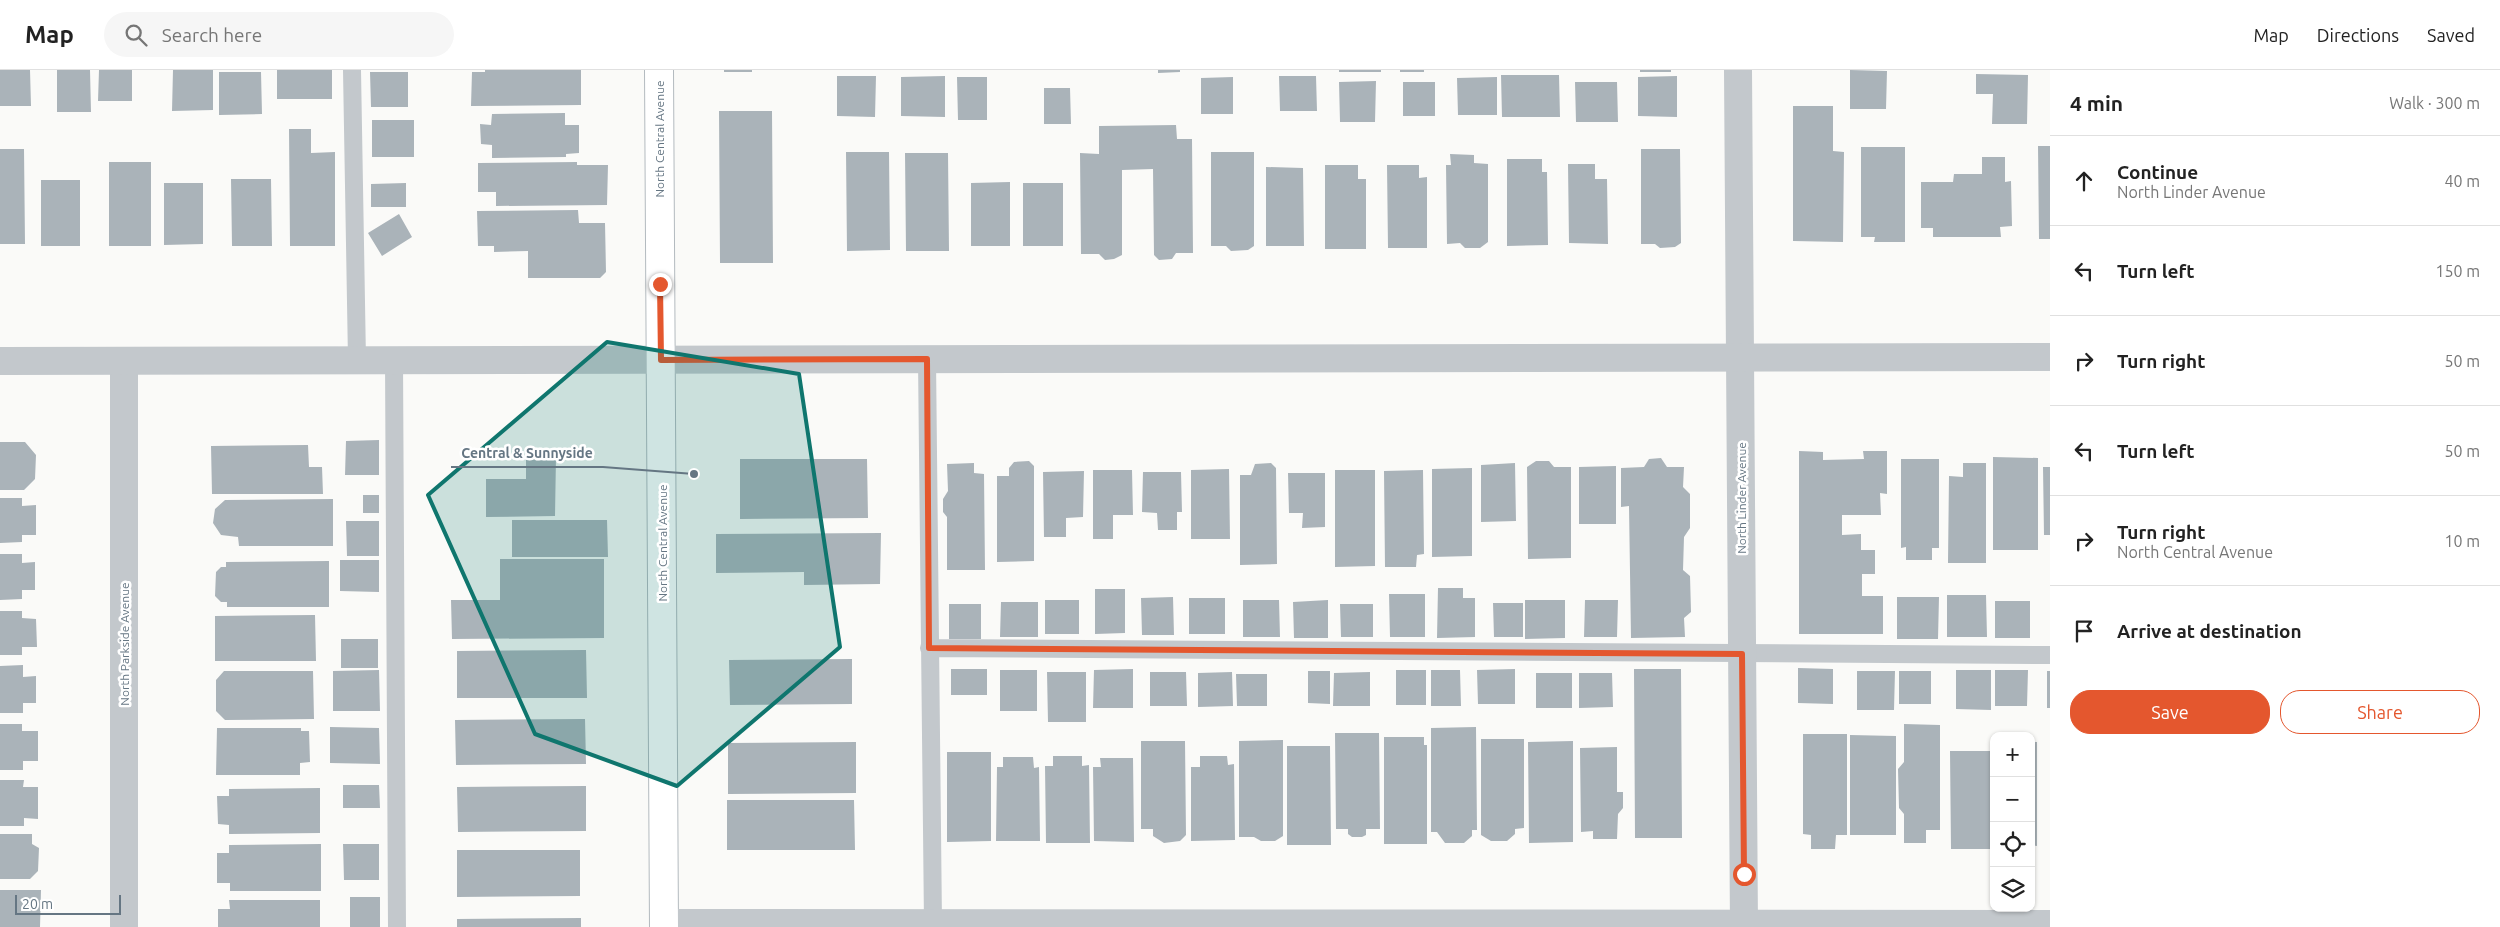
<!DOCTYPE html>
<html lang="en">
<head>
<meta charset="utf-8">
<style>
	:root { --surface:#fff; --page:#f6f6f6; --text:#222; --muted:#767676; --line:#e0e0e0; --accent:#e4572e }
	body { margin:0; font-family:Ubuntu,sans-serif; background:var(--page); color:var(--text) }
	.controls { position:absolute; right:15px; bottom:15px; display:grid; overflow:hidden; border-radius:10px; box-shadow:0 1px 4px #0004 }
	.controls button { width:45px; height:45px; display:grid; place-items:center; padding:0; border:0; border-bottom:1px solid var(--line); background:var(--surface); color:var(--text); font:25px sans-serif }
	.scale { position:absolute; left:15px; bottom:12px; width:106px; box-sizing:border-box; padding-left:5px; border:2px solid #657683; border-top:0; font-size:14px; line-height:18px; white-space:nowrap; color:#657683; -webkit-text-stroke:4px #fff; paint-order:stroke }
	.stop { position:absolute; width:15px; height:15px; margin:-11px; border:4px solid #e4572e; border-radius:50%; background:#fff }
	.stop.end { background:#e4572e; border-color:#fff; box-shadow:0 1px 5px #0008 }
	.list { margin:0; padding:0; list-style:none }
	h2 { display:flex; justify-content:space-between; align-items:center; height:65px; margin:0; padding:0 20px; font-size:21px }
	h2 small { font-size:16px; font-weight:400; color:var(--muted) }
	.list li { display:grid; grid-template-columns:32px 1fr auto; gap:15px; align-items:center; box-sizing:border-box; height:90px; padding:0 20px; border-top:1px solid var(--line) }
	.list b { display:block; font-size:19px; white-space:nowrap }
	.list p { margin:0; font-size:16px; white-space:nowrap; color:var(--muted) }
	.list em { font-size:16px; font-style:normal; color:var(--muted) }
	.actions { display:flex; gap:10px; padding:15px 20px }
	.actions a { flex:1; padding:11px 0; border:1px solid var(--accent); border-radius:20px; text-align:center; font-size:18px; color:var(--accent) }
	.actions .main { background:var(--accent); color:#fff }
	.icon { flex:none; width:28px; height:28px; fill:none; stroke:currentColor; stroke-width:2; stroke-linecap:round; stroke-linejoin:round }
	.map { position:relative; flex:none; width:2050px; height:857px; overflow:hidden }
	header { display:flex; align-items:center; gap:30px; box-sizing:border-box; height:70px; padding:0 25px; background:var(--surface); border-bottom:1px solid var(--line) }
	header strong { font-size:24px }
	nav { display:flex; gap:28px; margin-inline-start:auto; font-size:18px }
	.search { width:350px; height:45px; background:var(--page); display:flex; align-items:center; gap:12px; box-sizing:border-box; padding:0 18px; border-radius:28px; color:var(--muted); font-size:19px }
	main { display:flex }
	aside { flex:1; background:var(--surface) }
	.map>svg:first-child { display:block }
</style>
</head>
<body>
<header>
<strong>Map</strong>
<div class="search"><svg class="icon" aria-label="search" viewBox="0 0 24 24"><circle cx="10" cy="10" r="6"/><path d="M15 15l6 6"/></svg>Search here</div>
<nav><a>Map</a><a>Directions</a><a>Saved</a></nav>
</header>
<main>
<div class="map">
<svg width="2050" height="857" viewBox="0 0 2050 857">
	<rect width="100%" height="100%" fill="#fafaf8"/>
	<!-- building -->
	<path fill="#aab3b9" d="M0 0H30L31 36H0Z
		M57 0H90L91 42H57Z
		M99 0H132V31H98Z
		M173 0H213V40L172 41Z
		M277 0H332V29H277Z
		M485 0H581V35L471 36 472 2H485Z
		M724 0H752V2H724Z
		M1158 0H1180V2L1158 3Z
		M1339 0H1381V2H1339Z
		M1400 0H1424V2H1400Z
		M1640 0H1671V2H1640Z
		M1850 0 1887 1 1886 39H1850Z
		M219 2H261L262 44 219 45Z
		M370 2H408V37H371Z
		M1976 4 2028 5 2027 54H1992L1993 24H1976Z
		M1501 5H1559L1560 47H1502Z
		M837 6H876L875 47 837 46Z
		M945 6V47L901 46V7Z
		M1279 6H1316L1317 41H1280Z
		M1677 6V47L1638 46V7Z
		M957 7H987V50H958Z
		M1233 7V44H1201V8Z
		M1497 7V45H1458L1457 8Z
		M1376 11 1375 52H1340L1339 12Z
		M1403 12H1435V46H1403Z
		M1575 12H1617L1618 52H1576Z
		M1044 18H1070L1071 54H1044Z
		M1793 36H1833V81L1844 82 1843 172 1793 171Z
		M719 41H772L773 193H720Z
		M565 43V55H579V83L566 84V87L492 88V75L481 74 480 54 491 55 492 44Z
		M372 50H414V87H372Z
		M1176 55 1177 69H1192L1193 183H1176L1172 189 1159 190 1154 185 1153 99 1122 100V185L1114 189 1105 190 1099 184H1081L1080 83 1099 84V56Z
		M289 59H311V83L335 82V176H290Z
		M2038 76H2050V169H2039Z
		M1861 77H1905V172H1874L1875 167H1861Z
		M0 79H24L25 174H0Z
		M1641 79H1680L1681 173 1675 177 1660 178 1655 174H1641Z
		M846 82H889L890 180 847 181Z
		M1211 82H1254V176L1248 180 1231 181 1226 176H1211Z
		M905 83H948L949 181H906Z
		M1450 84 1474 85V93L1488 94V172L1480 178H1465L1460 173 1447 174 1446 95H1451Z
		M1982 87H2005V112L2011 111 2012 156 2000 157 2001 167H1933V158H1921V112H1953L1954 104H1982Z
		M1507 89H1542V102H1547L1548 175 1507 176Z
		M109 92H151V176H109Z
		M577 92V95H608L607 135 496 136V122H478V93Z
		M1568 94H1595V109H1607L1608 174 1569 173Z
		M1325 95H1358V109H1366V179H1325Z
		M1387 95H1419V108L1427 107V178H1388Z
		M1266 97 1303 98 1304 176H1266Z
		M231 109H271L272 176H232Z
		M41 110H80V176H41Z
		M1010 112V176H971V113Z
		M164 113H203V174L164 175Z
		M406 113V137H371V114Z
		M1023 113H1063V176H1023Z
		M578 140 579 153H605L606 202 600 208H528V181L494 182V176H478L477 141Z
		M399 144 412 167 382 186 368 163Z
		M379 370V405H345L346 371Z
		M0 372H25L36 385 35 409 24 420H0Z
		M308 375 309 397H322L323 424H212L211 376Z
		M1799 381 1823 382V390L1864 389 1863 381H1887V424L1880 423 1881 445H1842V465L1861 464V480H1875V504H1862V526H1883V564H1799Z
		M526 386H556L555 446 486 447V409H526Z
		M1993 387 2038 388V480H1993Z
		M1661 388 1667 397H1684L1683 417 1690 424V458L1684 467 1683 500 1690 506 1691 542 1684 548 1685 567 1631 568 1629 436 1621 437V398L1644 397 1649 389Z
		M740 389H867L868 448 740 449Z
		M1901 389H1939V478H1932V490H1906V477L1901 478Z
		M1029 391 1034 396V491L997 492V406H1009V398L1014 392Z
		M1536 391H1549L1554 397H1571V488L1528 489 1527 397Z
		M974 393V403L984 404 985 500H947V447L943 442V429L948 421 947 394Z
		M1271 393 1276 398 1277 494 1240 495V405H1251L1255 394Z
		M1515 393 1516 451 1481 452V395Z
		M1963 393H1986V493H1948L1949 406 1963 407Z
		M1616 396V454H1579V397Z
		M2043 397H2050V465H2044Z
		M1472 398V486L1432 487V399Z
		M1229 399 1230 469H1191V400Z
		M1093 400H1132L1133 445H1113V469H1093Z
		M1335 400H1375V496L1335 497Z
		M1423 400 1424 484 1417 485 1416 497H1385L1384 401Z
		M1084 401 1083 447 1066 448V467H1044L1043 402Z
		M1143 402H1181L1182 442H1177V460H1158L1157 443 1142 442Z
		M1288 403H1325V457L1302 458 1303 443H1289Z
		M363 425H379V443H363Z
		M0 428H22V436L36 435V465H22V472L0 473Z
		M333 429V476H239L238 467 221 465 213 453 215 439 225 430Z
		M512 450H607L608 487H512Z
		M346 451H379V486H347Z
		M881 463 880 514 804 515V502L716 503V464Z
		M0 484H22V493L35 492V520H22V529L0 530Z
		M500 489H604V568L452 569 451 530H500Z
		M340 490H379V522L340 521Z
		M329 491V537H227V532H221L215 526 216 502 221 497H226V492Z
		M1438 518H1463V528H1475V567L1437 568Z
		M1095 519H1125V563L1095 564Z
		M1389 524H1425V567H1390Z
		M1947 525H1986L1987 567H1947Z
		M1173 527 1174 565H1142L1141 528Z
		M1897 527H1939L1938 569H1897Z
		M1189 528H1225V564H1189Z
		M1045 530H1079V564H1045Z
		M1243 530H1279L1280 567H1243Z
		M1328 530V568H1294L1293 532Z
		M1525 530H1565V568L1525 569Z
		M1585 530H1618L1617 567H1584Z
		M1995 531H2030V568H1995Z
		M1001 532H1038V567H1000Z
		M1493 533H1523V567H1494Z
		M949 534H981V569H949Z
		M1340 534H1373V567H1341Z
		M0 541H22V548L36 549 37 577H22V585H0Z
		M315 545 316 591H215V546Z
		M341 569H378V598H341Z
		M586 580 587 628H457V581Z
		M852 589V634L730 635 729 590Z
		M23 595V607L36 606V633H23V643H0V596Z
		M1798 598 1833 599V634L1798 633Z
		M951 599H987V625H951Z
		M1133 599V638H1093L1094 600Z
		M1515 599V634H1478L1477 600Z
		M1634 599H1681L1682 768H1635Z
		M379 600 380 641H333V601Z
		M1000 600H1037V641H1000Z
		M1396 600H1426V635H1396Z
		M1431 600H1460L1461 636H1431Z
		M1956 600H1991V640L1956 639Z
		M1995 600H2028L2027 636H1995Z
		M224 601H313L314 649 225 650 216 641V610Z
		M1308 601H1330V634L1308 633Z
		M1857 601H1895L1894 640H1857Z
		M1899 601H1931V634H1899Z
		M2047 601H2050V638H2047Z
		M1047 602H1086V652H1048Z
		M1150 602H1186L1187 636H1150Z
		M1232 602 1233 636 1198 637V603Z
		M1370 602V636H1333L1334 603Z
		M1536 603H1572V638H1536Z
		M1579 603H1612L1613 637 1579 638Z
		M1236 604H1267V636H1237Z
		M585 649 586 694 456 695 455 650Z
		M0 654H22V661H38V691H23V700H0Z
		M1904 654 1940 655V760H1926V773H1904V744L1899 738 1898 699 1904 692Z
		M330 657 379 658 380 694 330 693Z
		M1476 657 1477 760H1472V766L1464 773H1445L1437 762H1431V658Z
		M217 658H301V661H309L310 692 300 693V705H216Z
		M1335 663H1379L1380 759H1366V765L1362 767H1352L1348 764V759H1336Z
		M1803 664H1847V765H1836L1835 779H1811V765L1803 764Z
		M1850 665 1896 666V765H1850Z
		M1384 667H1424V675H1427V774H1384Z
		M1481 669H1524V758L1515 759V764L1507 771H1491L1481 765Z
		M1283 670V766L1275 771H1261L1254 767H1239V671Z
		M1141 671H1185L1186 765 1180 771 1164 773 1153 766V759H1141Z
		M1573 671V772L1529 773 1528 672Z
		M856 672V723L728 724V673Z
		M2031 672H2037V776L2031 775Z
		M1287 676H1330L1331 775H1287Z
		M1617 677V722H1623V738L1618 744 1617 769H1593V761L1581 762 1580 678Z
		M1950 681H1993V779H1951Z
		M947 682H991V771L947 772Z
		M1053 686H1082V696L1089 695 1090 773H1046L1045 696H1053Z
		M1200 686H1227L1228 695 1234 694 1235 770 1191 771V697H1200Z
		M1003 687H1033L1034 698 1039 697 1040 771H996L997 697H1003Z
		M1100 688H1133L1134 772 1094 771 1093 697H1101Z
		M0 710H24L23 717H38V749L24 748V756H0Z
		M343 715H379L380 738H343Z
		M586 716V761L458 762 457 717Z
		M320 718V763L229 764V755L218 754 217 726H229V719Z
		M727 730H854L855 780H727Z
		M0 764H32V774L39 778 38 801 30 809H0Z
		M321 774V821H230V813H217V783H229V775Z
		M343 774H379V810H344Z
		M457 780H580V826L457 827Z
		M0 820H41L40 857H0Z
		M350 827H380V857H350Z
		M229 830H320V857H218V839H230Z
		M581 848V857H457V849Z"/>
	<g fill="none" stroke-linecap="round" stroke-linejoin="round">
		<defs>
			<path id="secondary" d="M659 0 664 857"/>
		</defs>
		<!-- secondary casing -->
		<use href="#secondary" stroke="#b3babf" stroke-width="30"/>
		<!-- service -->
		<path stroke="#c3c8cc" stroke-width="18" d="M352 0 357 290
			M927 289 933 853
			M394 290 397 857
			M929 578 2050 585"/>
		<!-- minor -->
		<path stroke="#c3c8cc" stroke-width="28" d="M1738 0 1744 857
			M124 291V857
			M664 853 2050 854"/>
		<!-- tertiary -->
		<path stroke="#c3c8cc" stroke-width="28" d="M0 291 2050 287"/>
		<!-- secondary -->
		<use href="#secondary" stroke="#fff" stroke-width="28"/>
	</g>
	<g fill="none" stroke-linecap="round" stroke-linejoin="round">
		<!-- route -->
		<path stroke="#e4572e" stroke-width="6" d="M660 214 661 290 927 289 929 578 1742 584 1744 804"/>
	</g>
	<!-- marked area -->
	<path fill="#0f766e" fill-opacity="0.2" stroke="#0f766e" stroke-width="4" stroke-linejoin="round" d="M607 272 799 304 840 577 677 716 535 664 428 425Z"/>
	<g text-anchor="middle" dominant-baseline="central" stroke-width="5" stroke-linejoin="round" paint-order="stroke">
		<!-- street labels -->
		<g font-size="12" fill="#657683" stroke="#fff">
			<text transform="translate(659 69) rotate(-90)">North Central Avenue</text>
			<text transform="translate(1741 428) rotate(-90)">North Linder Avenue</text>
			<text transform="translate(662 473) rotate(-90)">North Central Avenue</text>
			<text transform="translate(124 574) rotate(-90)">North Parkside Avenue</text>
		</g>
	</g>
	<!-- callouts -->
	<path fill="none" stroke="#657683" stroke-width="2" d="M694 404L603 397H451"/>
	<circle fill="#657683" stroke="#fff" stroke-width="2" cx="694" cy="404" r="5"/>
	<g font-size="14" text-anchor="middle" font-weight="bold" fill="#657683" stroke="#fff" stroke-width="5" stroke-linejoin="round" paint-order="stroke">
		<text x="527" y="388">Central &amp; Sunnyside</text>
	</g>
</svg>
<div class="controls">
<button>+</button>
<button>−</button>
<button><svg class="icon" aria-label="locate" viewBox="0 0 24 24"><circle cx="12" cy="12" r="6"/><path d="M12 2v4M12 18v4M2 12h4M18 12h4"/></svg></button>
<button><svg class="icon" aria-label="layers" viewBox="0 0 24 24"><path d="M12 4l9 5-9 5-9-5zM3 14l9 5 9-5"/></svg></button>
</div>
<div class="scale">20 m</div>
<div class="stop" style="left:1744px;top:804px"></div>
<div class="stop end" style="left:660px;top:214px"></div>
</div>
<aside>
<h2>4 min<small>Walk · 300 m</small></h2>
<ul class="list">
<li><svg class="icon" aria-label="ahead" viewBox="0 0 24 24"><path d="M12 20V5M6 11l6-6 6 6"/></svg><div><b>Continue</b><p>North Linder Avenue</p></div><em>40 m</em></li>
<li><svg class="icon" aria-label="left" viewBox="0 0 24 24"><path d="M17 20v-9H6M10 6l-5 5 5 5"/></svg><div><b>Turn left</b></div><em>150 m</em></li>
<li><svg class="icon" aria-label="right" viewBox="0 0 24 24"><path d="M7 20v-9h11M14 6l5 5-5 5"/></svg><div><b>Turn right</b></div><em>50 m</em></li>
<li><svg class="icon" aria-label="left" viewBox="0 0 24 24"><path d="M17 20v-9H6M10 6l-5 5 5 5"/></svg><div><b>Turn left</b></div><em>50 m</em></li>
<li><svg class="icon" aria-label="right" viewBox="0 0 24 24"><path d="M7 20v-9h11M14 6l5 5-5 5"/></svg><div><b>Turn right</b><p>North Central Avenue</p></div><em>10 m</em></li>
<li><svg class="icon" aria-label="arrive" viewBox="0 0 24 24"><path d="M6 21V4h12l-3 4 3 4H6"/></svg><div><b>Arrive at destination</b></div></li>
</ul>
<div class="actions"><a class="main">Save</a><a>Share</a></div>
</aside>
</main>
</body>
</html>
